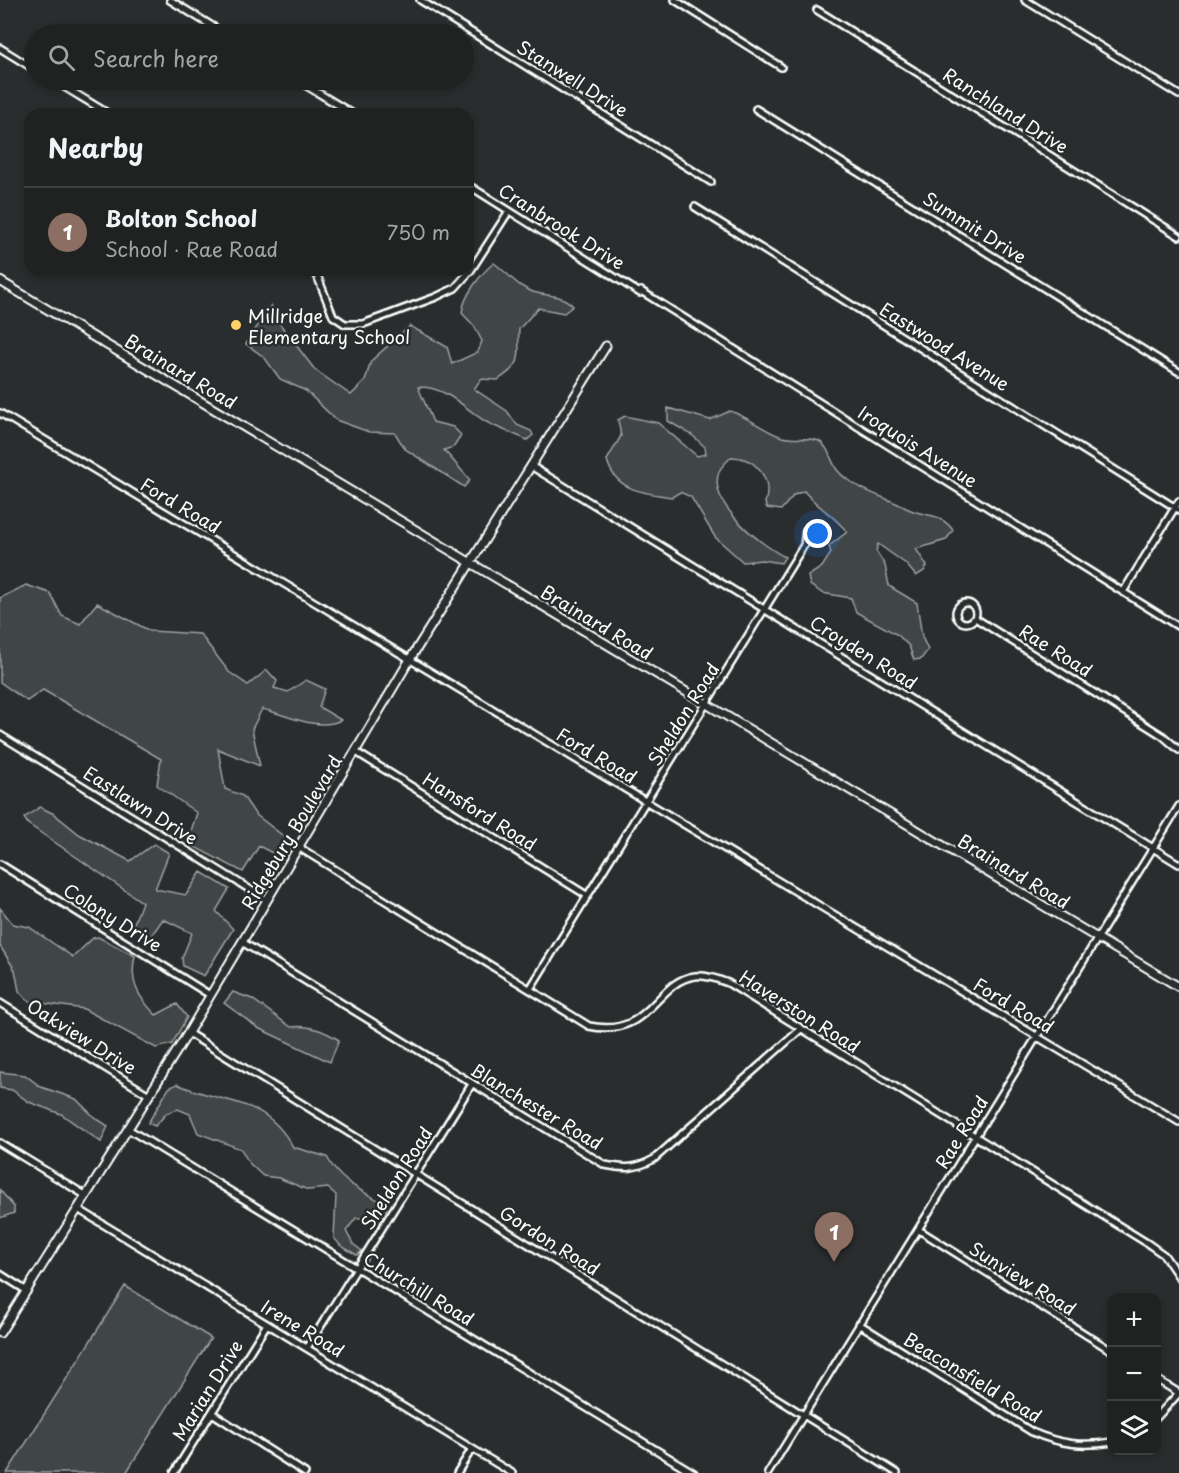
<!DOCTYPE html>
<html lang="en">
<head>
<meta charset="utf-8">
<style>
	:root { --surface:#202222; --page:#282a2a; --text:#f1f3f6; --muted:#a2a4a5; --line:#3d3f40; --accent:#ffd166 }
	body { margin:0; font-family:"Playpen Sans",sans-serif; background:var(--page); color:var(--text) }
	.controls { position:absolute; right:18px; bottom:18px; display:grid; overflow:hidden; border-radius:12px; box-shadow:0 3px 9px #0003 }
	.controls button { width:54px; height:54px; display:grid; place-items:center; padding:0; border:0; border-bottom:2px solid var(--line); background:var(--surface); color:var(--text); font:30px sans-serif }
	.you { position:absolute; left:818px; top:534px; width:21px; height:21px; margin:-15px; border:4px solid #fff; border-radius:50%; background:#1a73e8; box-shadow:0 0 0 9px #1a73e833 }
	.badge { display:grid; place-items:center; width:39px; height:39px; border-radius:50%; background:var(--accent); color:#fff; font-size:20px; font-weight:700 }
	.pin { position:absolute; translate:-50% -50px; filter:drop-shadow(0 2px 3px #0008) }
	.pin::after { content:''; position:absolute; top:32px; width:21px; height:18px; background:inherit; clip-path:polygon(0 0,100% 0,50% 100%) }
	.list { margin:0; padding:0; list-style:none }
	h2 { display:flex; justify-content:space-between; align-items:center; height:78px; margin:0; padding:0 24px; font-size:26px }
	h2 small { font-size:20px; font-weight:400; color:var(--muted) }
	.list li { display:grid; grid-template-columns:39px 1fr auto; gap:18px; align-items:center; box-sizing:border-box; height:90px; padding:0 24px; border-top:2px solid var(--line) }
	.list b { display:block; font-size:22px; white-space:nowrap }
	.list p { margin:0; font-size:20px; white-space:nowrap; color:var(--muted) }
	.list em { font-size:20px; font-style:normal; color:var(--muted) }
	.icon { flex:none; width:33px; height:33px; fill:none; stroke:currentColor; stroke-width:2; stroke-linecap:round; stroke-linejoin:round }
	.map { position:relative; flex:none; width:1179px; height:1473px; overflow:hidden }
	.search { position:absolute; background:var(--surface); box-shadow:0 3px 9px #0003; left:24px; top:24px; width:450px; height:66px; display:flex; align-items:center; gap:15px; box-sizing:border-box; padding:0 21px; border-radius:33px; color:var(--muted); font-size:22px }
	.panel { position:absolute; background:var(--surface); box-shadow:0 3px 9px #0003; left:24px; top:108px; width:450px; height:168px; border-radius:18px }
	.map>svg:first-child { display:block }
</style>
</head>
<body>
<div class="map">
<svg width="1179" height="1473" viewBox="0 0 1179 1473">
	<rect width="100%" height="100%" fill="#2a2d2e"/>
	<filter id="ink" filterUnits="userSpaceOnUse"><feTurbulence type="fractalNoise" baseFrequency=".0167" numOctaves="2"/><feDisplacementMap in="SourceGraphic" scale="12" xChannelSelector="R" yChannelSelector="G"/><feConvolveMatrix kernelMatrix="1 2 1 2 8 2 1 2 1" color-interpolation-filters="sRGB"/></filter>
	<g filter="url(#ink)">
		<!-- green -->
		<path fill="#414445" stroke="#a0a2a2" stroke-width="1.5" d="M494 263C507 272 517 287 533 292 548 297 561 293 573 306L564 313 538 308 519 329C517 358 526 361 498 380L481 379 474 389 507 411 517 425 531 431 533 435 527 440C513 433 496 428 483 420 464 407 443 385 418 387L433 422 453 427 461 435 453 447 444 450 470 480 464 487 405 449 395 433 369 432 336 420 306 391 280 379 264 357 246 344 271 305 280 324 315 370 351 395 365 381 371 361 410 326 447 347 452 364 478 352 482 341 474 326 462 313C463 297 481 273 494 263Z
			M668 408 710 420 730 411C749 417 762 430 782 437 793 440 808 437 819 441 829 446 831 463 838 471 853 489 886 497 906 508 926 518 938 511 953 530L946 540 916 549 927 566 924 571 916 576 906 564 878 544 876 551 885 565 889 586 917 603 922 637 928 650 921 659 914 660 909 646 898 635 856 612 851 598 822 593 810 585 808 576 822 567 831 553 829 546 847 532C835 516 817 507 804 491L794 495 781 510 767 508 765 503C773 479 756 457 731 457 728 461 720 467 719 472 707 503 761 545 785 557L781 563 762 560 743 562 715 537 691 497 680 492 672 497C644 493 615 491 607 460L621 436 618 420 625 416 658 423 697 456 706 454 705 447 692 435 668 421Z
			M26 585 50 593 62 616 80 624 97 603 150 631 200 634 229 672 248 685 267 670 277 681 274 688 288 692 306 680 325 689 319 707 341 720C318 732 285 714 262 709L252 729 260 766 218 749 225 789 243 796 255 814 287 839 276 855 259 846 243 872 187 843 197 813 157 785 161 759 43 690 27 701 0 682V598Z
			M40 807 54 814 79 834 130 861 154 844 169 853 155 889 186 895 201 872 229 889 216 911 233 929 204 976 183 966 182 958 192 933 163 919 149 939 133 926 142 902 28 824 24 818Z
			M0 908 13 924 29 927 73 957 93 938 98 937 135 956C129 982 138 997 156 1015L177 1004 187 1017 172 1044 156 1048 84 1009 28 1001 19 991 15 970 0 946Z
			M233 992 252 999 291 1027C309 1025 323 1030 339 1040L330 1062 258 1028 224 1003Z
			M0 1072 25 1075 41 1087 76 1099 94 1117 108 1126 101 1142 61 1114 29 1102 12 1090 0 1088Z
			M177 1084C225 1106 263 1094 293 1147L327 1157C340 1183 363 1191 387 1205L386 1212 379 1218H356L346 1231 353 1244 362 1251 357 1255 341 1246 334 1238 336 1195 328 1188 308 1190 279 1178 263 1176 249 1163 241 1149 198 1133 190 1114 178 1109 167 1113 155 1126 148 1123 169 1088Z
			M0 1190 14 1207V1213L0 1218Z
			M125 1286 211 1338 126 1473H7Z"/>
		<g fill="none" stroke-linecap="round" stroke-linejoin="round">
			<defs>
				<path id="minor" d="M170 0 225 34
					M420 0 711 182
					M675 0 781 67
					M1025 0 1179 95
					M817 10 1179 236
					M0 48 34 69
					M53 80 109 114
					M297 80 353 114
					M756 109 1179 372
					M468 185 640 293
					M695 207 1179 510
					M315 270 333 316 345 324H363L436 297 455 288 471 270 509 211
					M641 291 1179 627
					M0 413 1179 1122
					M531 466 1179 864
					M1123 592 1179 501
					M956 613a10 10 0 1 1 20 0a10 10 0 1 1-20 0Z
					M975 618 1163 736 1179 750
					M0 735 267 900
					M356 752 588 896
					M300 848 589 1026C651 1039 655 981 695 976 706 975 717 979 728 983L1147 1243 1164 1255 1179 1277
					M0 864 210 995
					M242 942 605 1165C625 1169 636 1169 654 1159L801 1029
					M530 989 804 545 815 536V526L806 530 804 545
					M0 1003 149 1095
					M188 1033 897 1473
					M128 1129 694 1473
					M0 1143 85 1195
					M78 1209 512 1473
					M919 1230 1112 1351
					M0 1274 27 1291
					M859 1324 1032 1432C1059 1444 1083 1447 1112 1442
					M307 1348 472 1084
					M1156 1379 1179 1393
					M212 1413 305 1473
					M1156 1418 1179 1393
					M174 1473 267 1324
					M457 1473 472 1449
					M768 1473 1179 806"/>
				<path id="tertiary" d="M0 281 1179 987
					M0 1333 188 1033 409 661 606 346"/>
			</defs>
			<!-- minor casing -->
			<use href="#minor" stroke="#fff" stroke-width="10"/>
			<!-- tertiary casing -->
			<use href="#tertiary" stroke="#fff" stroke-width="11"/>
			<!-- minor -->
			<use href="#minor" stroke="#2a2d2e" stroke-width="5"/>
			<!-- tertiary -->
			<use href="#tertiary" stroke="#2a2d2e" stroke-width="7"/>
		</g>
	</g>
	<!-- markers -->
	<circle fill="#ffd166" stroke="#2a2d2e" stroke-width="2" cx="236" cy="325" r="6"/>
	<g text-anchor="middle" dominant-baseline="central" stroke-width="5" stroke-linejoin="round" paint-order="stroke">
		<!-- street labels -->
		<g font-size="18" fill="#fff" stroke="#2a2d2e">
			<text transform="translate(573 78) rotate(32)">Stanwell Drive</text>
			<text transform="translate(1006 110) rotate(32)">Ranchland Drive</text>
			<text transform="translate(562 226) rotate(32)">Cranbrook Drive</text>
			<text transform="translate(975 227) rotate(32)">Summit Drive</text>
			<text transform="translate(945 346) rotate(32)">Eastwood Avenue</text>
			<text transform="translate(181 371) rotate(31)">Brainard Road</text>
			<text transform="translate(918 446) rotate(32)">Iroquois Avenue</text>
			<text transform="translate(181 505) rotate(31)">Ford Road</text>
			<text transform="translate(597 622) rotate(31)">Brainard Road</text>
			<text transform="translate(1056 650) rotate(32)">Rae Road</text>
			<text transform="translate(864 652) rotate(32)">Croyden Road</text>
			<text transform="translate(683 714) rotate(-58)">Sheldon Road</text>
			<text transform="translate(597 755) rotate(31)">Ford Road</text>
			<text transform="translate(141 805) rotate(32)">Eastlawn Drive</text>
			<text transform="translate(480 811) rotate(32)">Hansford Road</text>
			<text transform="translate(291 832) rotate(-59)">Ridgebury Boulevard</text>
			<text transform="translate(1014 871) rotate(31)">Brainard Road</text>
			<text transform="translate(113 917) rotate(32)">Colony Drive</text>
			<text transform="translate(1014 1005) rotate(31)">Ford Road</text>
			<text transform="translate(800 1011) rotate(32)">Haverston Road</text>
			<text transform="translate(82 1036) rotate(32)">Oakview Drive</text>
			<text transform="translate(537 1106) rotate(31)">Blanchester Road</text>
			<text transform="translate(961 1132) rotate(-58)">Rae Road</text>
			<text transform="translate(396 1178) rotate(-58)">Sheldon Road</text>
			<text transform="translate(550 1240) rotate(32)">Gordon Road</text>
			<text transform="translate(1023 1278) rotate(32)">Sunview Road</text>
			<text transform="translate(419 1288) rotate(31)">Churchill Road</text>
			<text transform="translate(303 1328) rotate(31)">Irene Road</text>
			<text transform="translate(973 1377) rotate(31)">Beaconsfield Road</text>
			<text transform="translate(207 1390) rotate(-58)">Marian Drive</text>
		</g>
		<!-- poi labels -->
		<g font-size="18" fill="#fff" stroke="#2a2d2e" text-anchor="start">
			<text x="248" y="315">Millridge<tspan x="248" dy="21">Elementary School</tspan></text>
		</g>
	</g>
</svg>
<div class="controls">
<button>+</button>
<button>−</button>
<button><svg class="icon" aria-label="layers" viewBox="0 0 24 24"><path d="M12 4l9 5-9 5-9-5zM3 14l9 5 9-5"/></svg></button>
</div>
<div class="you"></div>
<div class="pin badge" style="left:834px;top:1262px;background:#8d6e63">1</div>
<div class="search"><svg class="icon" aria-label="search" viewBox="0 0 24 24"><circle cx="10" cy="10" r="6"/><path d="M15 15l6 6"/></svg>Search here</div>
<section class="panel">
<h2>Nearby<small></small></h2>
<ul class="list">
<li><span class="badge" style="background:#8d6e63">1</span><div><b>Bolton School</b><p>School · Rae Road</p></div><em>750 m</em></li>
</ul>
</section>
</div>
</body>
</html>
